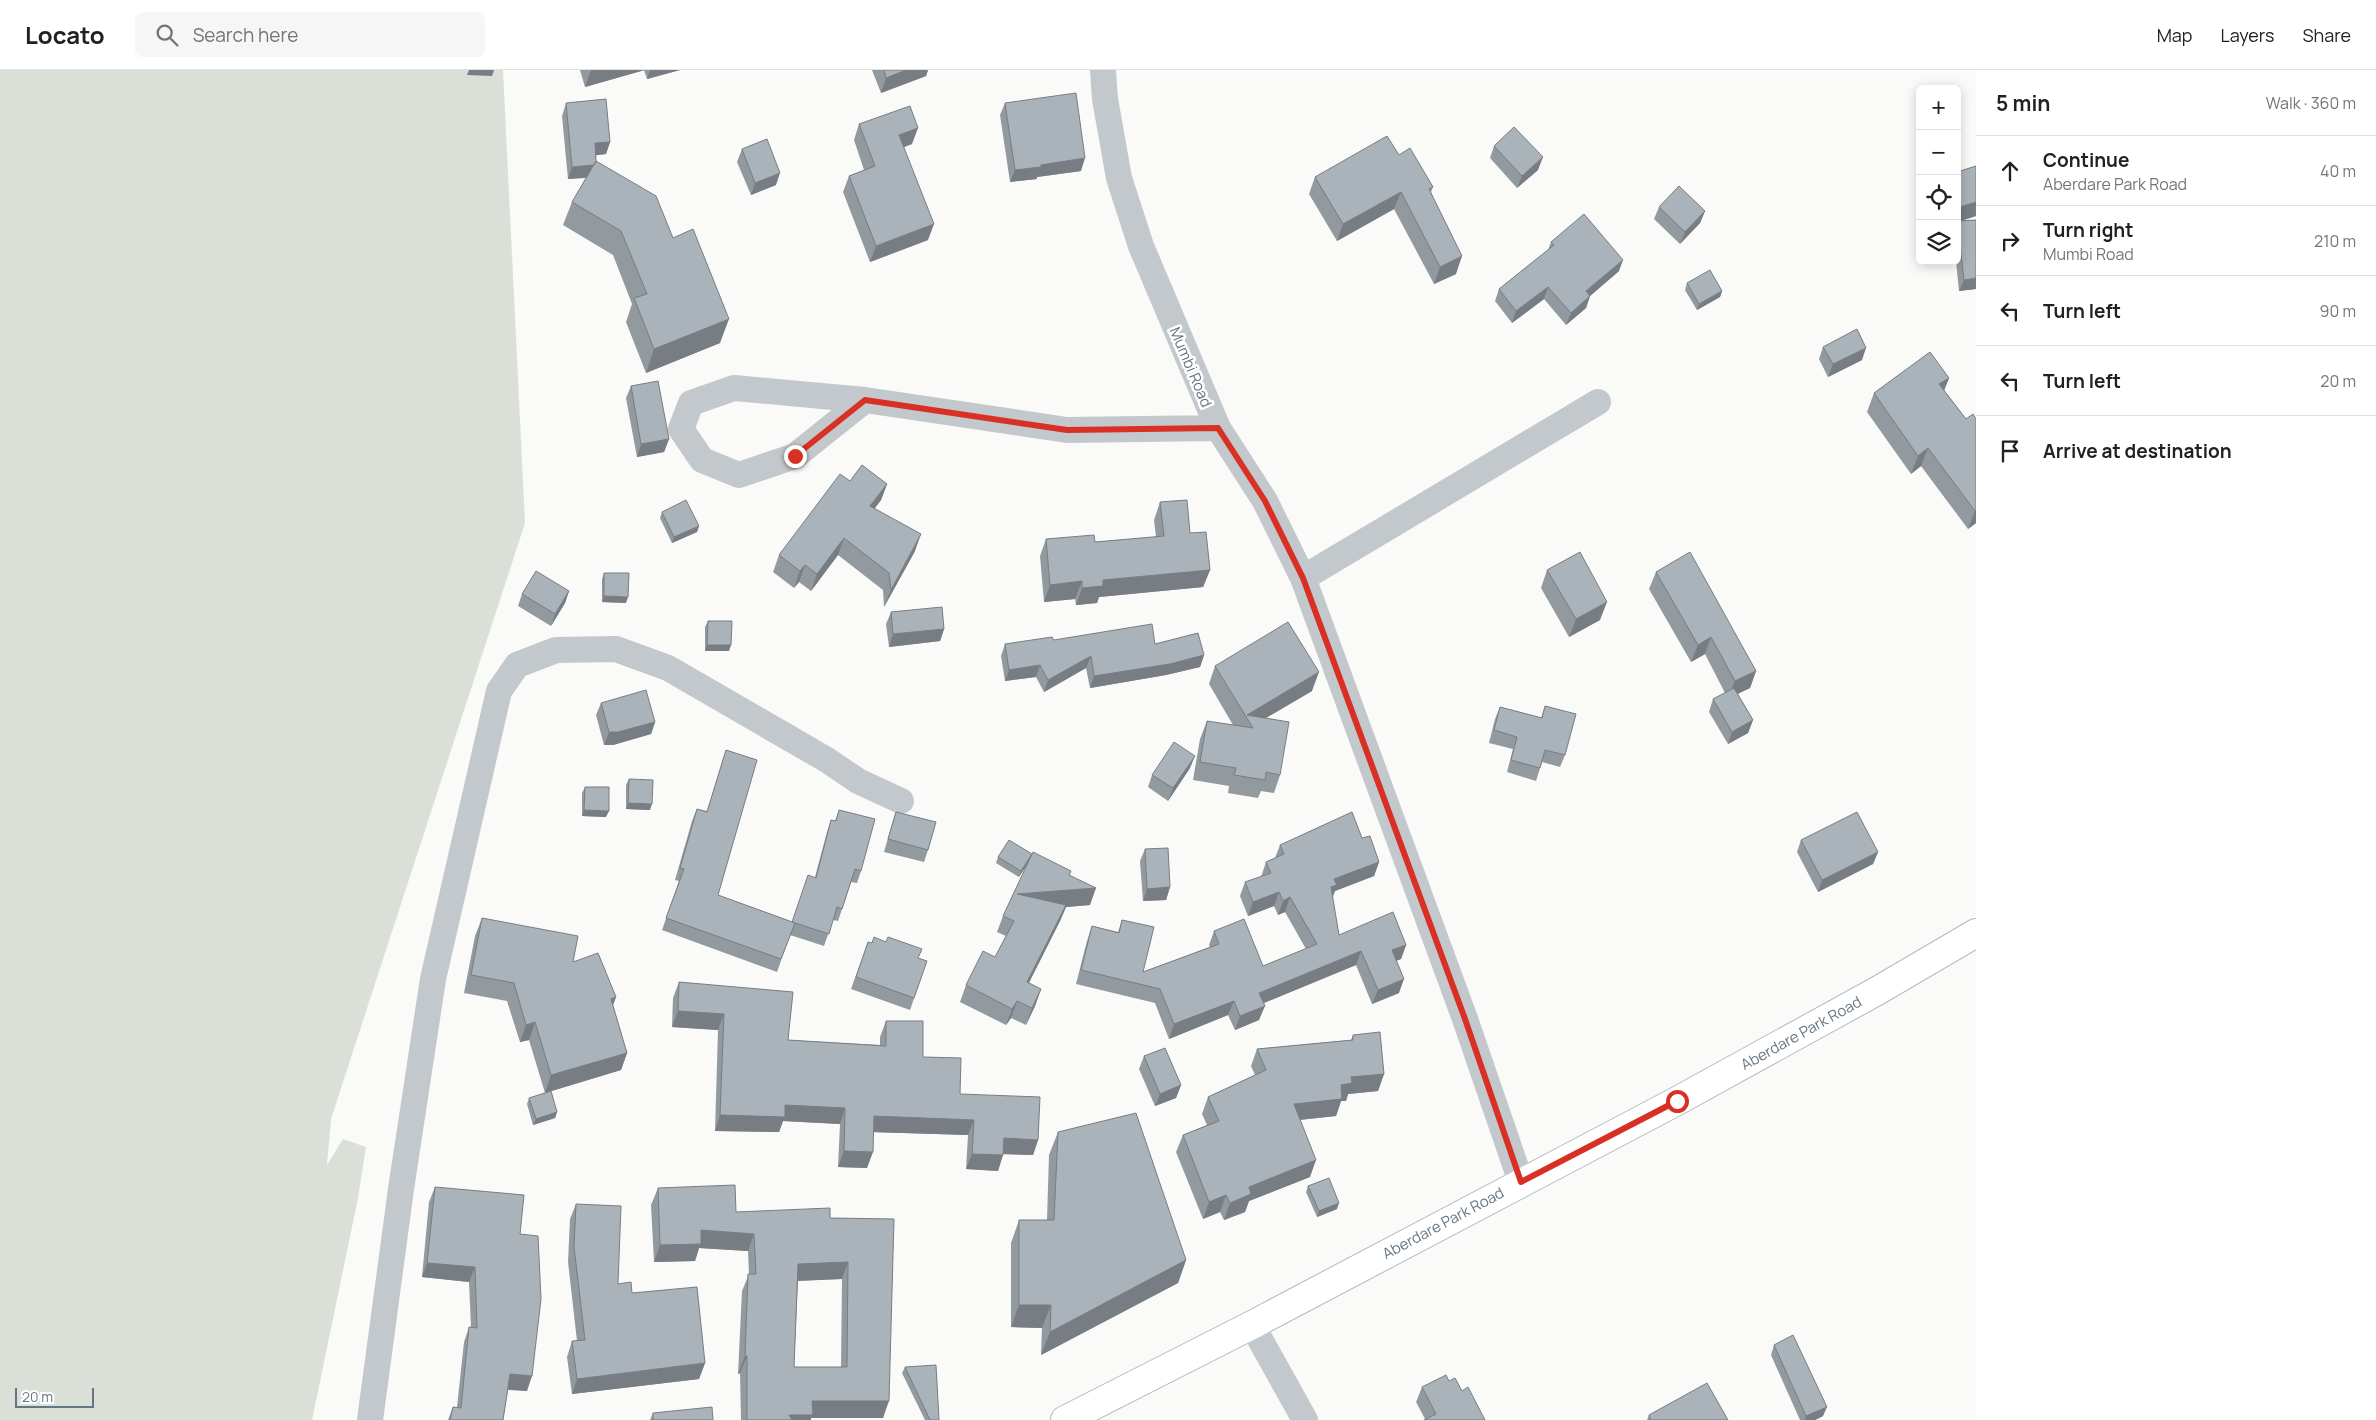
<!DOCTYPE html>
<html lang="en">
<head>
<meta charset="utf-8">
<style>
	:root { --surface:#fff; --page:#f6f6f6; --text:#202124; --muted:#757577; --line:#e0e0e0 }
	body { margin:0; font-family:Manrope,sans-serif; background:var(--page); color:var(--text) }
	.controls { position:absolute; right:15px; top:15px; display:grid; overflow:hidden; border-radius:8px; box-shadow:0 2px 12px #0003 }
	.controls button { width:45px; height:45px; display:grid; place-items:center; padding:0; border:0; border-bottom:1px solid var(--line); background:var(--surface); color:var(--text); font:25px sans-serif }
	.scale { position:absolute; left:15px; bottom:12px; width:79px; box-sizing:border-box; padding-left:5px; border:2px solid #657683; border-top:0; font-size:14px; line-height:18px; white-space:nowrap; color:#657683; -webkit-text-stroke:4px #fff; paint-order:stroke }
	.stop { position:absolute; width:15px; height:15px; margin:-11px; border:4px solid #d93025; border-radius:50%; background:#fff }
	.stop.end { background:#d93025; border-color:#fff; box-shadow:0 1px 5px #0008 }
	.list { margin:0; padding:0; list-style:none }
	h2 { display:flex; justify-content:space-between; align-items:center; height:65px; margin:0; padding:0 20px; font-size:21px }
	h2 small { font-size:16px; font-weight:400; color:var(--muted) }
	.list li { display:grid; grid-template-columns:32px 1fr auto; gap:15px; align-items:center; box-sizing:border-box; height:70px; padding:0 20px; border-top:1px solid var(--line) }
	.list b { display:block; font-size:19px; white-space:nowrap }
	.list p { margin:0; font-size:16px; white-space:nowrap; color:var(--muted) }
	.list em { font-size:16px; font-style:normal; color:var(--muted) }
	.icon { flex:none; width:28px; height:28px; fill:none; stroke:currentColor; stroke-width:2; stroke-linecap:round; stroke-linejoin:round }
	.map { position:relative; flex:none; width:1976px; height:1350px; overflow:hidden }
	header { display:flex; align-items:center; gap:30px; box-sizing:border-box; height:70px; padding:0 25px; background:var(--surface); border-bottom:1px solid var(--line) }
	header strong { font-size:24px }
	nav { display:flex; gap:28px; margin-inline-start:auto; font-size:18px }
	.search { width:350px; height:45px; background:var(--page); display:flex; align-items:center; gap:12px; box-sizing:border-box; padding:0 18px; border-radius:8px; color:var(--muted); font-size:19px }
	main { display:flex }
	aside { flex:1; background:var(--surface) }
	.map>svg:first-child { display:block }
</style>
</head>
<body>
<header>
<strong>Locato</strong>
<div class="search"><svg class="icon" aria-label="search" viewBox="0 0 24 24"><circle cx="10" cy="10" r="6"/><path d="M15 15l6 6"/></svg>Search here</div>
<nav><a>Map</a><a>Layers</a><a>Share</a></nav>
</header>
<main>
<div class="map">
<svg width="1976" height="1350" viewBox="0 0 1976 1350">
	<rect width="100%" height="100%" fill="#fafaf8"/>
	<!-- green -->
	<path fill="#dadfd7" d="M0 0H503L525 453 331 1049 327 1095 343 1069 366 1077 358 1128 312 1350H0Z"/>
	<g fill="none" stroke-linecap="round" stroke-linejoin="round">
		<defs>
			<path id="secondary" d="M1065 1350 1252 1255 1677 1031 1877 921 1976 863"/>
		</defs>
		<!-- secondary casing -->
		<use href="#secondary" stroke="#b3babf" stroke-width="30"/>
		<!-- street -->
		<path stroke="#c3c8cc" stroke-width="26" d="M1103 0 1105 29 1119 108 1141 176 1218 358 1265 431 1303 508 1465 949 1521 1112
			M865 330 795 386 739 405 702 390 681 359 691 333 734 318 865 330 1067 360 1218 358
			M1303 508 1598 332
			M1252 1255 1305 1350
			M370 1350 401 1119 433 909 499 621 517 595 556 580 616 579 668 598 827 690 858 711 901 731"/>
		<!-- secondary -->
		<use href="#secondary" stroke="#fff" stroke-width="28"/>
	</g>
	<!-- wall -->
	<path fill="#929a9f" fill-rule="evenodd" d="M580 0H680L647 9 644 0 585 17Z
		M872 0H928L926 6 881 23Z
		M566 33 610 72 606 84 596 85V91L673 168 720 273 646 303 626 252 632 234 613 185 563 155 572 132 586 108 568 109 562 46Z
		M1005 33 1081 101 1037 107V109L1010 112 1000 45Z
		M859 54 912 74 904 77 928 170 870 192 843 122 849 106 864 100 854 70Z
		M1494 76 1538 100 1517 118 1490 88Z
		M742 79 776 115 751 125 737 92Z
		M1399 85 1433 117 1431 122 1456 204 1434 214 1394 139 1337 171 1309 124 1315 107Z
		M1976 96V146L1961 151 1976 150V219L1959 221 1956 191H1957V102Z
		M1659 137 1705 141 1700 153 1680 174 1654 149Z
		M1551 172 1619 201 1590 226 1586 238 1566 255 1544 229 1512 253 1495 231 1499 219 1548 180Z
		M1687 213 1722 221 1720 227 1697 240 1685 220Z
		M1823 277 1862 290 1828 307 1819 289Z
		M1949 308 1944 320 1966 349H1976V453L1968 459 1921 396 1911 404 1867 342 1874 323Z
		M631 316 669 369 664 382 637 387 626 328Z
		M850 411 887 414 881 430 874 439 915 481 884 537 883 520 838 485 811 521 799 512 794 518 773 502 779 485Z
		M1160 432 1190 463 1210 500 1203 517 1099 527 1097 533 1076 535 1075 529 1044 532 1040 486 1046 469 1095 472 1156 467 1154 450Z
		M662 442 699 456 697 462 672 473 660 448Z
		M1547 500 1600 550 1569 567 1541 518Z
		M1656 502 1756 601 1750 618 1738 624 1753 650 1748 663 1728 674 1709 642 1713 629 1725 623 1705 584 1691 592 1649 519Z
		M604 503 626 533 602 532V509Z
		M569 521 565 533 551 556 518 536 522 524Z
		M891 542 944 559 940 571 889 577 886 554Z
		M708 551 729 581H705V557Z
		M1054 570 1155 574 1204 585 1200 597 1166 605 1090 618 1086 598 1044 622 1036 607 1005 611 1001 586 1005 574Z
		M1215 596 1312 621 1266 648 1280 705 1274 723 1261 721 1258 728 1228 723 1229 716 1193 710 1200 669 1207 651 1233 655 1209 614Z
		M601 633 655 652 651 664 613 675H604L596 645Z
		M1545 636 1565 685 1560 697 1542 692 1536 711 1507 702 1513 679 1489 673 1495 649 1500 637 1541 648Z
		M726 680 718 825 792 852 815 807 827 762 831 750 835 751 839 740 861 801 857 813 851 812 838 851 833 850 824 876 790 865 777 902 662 860 679 811 675 810 692 751 697 739 707 741Z
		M1190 698 1168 731 1148 717 1152 705Z
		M629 709 650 740 626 739V715Z
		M585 717 606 747 582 746V723Z
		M896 742 928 780 924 792 884 782 892 754Z
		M1362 768 1379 792 1374 806 1335 821 1332 826 1339 865 1406 875 1401 889 1396 891 1399 923 1372 934 1356 895 1264 933 1259 950 1235 960 1228 945 1169 969 1155 933 1076 914 1087 871 1092 856 1118 862 1122 850 1143 902 1210 877 1209 875 1214 861 1263 896 1306 879 1285 842 1278 845 1274 836 1248 846 1240 826 1245 812 1261 807 1266 792 1275 788 1280 775Z
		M1801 770 1878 782 1873 794 1818 822 1797 782Z
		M1145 779 1170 817 1166 830 1143 831 1140 791Z
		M1032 784 1070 805 1090 835 1066 837 1060 851 1029 913 1041 919 1035 936 1026 955 1011 948 1006 955 960 932 966 915 995 887 1006 866 997 862 1003 846 1028 793 1019 807 996 793 998 787Z
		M482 848 573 892 616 927 613 935 627 983 621 1000 545 1023 529 970 520 972 507 931 464 923 475 866Z
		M868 872 927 891 910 940 851 919Z
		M679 912 788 970 880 975V967L886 951 960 1024 1038 1070 1033 1085 1003 1084 998 1101 966 1099 968 1065 874 1062 867 1098 838 1097 840 1054 783 1051 779 1062 715 1061 718 960 672 957 673 928Z
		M1353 965 1384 1004 1378 1021 1348 1024 1346 1031H1341L1336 1046 1300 1050 1310 1107 1249 1131 1245 1142 1224 1150 1220 1142 1203 1149 1176 1082 1183 1065 1207 1055 1202 1044 1208 1027 1255 1005 1251 996 1257 979 1351 970Z
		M1144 986 1181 1015 1176 1028 1155 1036 1139 999Z
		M529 1028 557 1042 555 1048 533 1055 527 1034Z
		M1058 1062 1186 1190 1178 1213 1041 1285 1042 1258 1011 1257V1173L1019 1150H1047L1049 1085Z
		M1308 1116 1337 1139 1317 1147 1306 1122Z
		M435 1117 520 1164 527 1321 508 1320 503 1350H448L453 1337H457L464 1272 469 1257H471L469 1212 422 1207 429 1132Z
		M658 1118 736 1142 830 1148 894 1149 883 1348H811V1350H741L740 1303 738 1304 742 1221 749 1204 748 1181 699 1178 695 1191 654 1192 651 1135ZM842 1209 841 1297H794L798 1211Z
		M576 1134 618 1214 632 1223 705 1293 699 1309 572 1324 567 1287 572 1271H577L568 1192 570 1149Z
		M1774 1275 1823 1346 1815 1350H1800L1771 1285Z
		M905 1297 939 1350H925L902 1303Z
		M1449 1311 1462 1321 1485 1350 1425 1349 1416 1332 1422 1317Z
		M653 1343 713 1350H650Z
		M1649 1345 1728 1350H1647Z"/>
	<!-- shaded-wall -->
	<path fill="#777d82" d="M469 0H494L492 6 467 5Z
		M591 0H645L585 17Z
		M650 0H680L647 9Z
		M906 0H928L926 6 881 23 886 8Z
		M918 58 912 74 893 81 899 65Z
		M610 72 606 84 590 86 595 73Z
		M1543 87 1538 100 1517 118 1522 106Z
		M1085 88 1081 101 1037 107V109L1010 112 1015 100 1041 95Z
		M596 95 592 107 568 109 572 97Z
		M780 103 776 115 751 125 755 113Z
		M1401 122 1394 139 1337 171 1343 154Z
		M1976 132V146L1957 152V138Z
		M1705 141 1700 153 1680 174 1685 162Z
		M934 154 928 170 870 192 876 176Z
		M1462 186 1456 204 1434 214 1440 197Z
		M1623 190 1619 201 1582 233 1586 221Z
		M1976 208V219L1959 221 1964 210Z
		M1548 217 1544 229 1512 253 1516 241Z
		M1722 221 1720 227 1697 240 1699 234Z
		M1590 226 1586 238 1566 255 1571 243Z
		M729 249 720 273 646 303 654 279Z
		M1866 278 1862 290 1828 307 1833 294Z
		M1949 308 1942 326 1939 314Z
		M669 369 664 382 637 387 641 374Z
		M1928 378 1921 396 1911 404 1918 386Z
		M887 414 881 430 864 453 870 436Z
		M1976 440V453L1968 459 1975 441Z
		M699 456 697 462 672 473 674 467Z
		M921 464 915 481 884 537 891 520Z
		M844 468 838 485 811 521 817 504Z
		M805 495 799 512 794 518 800 501Z
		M1210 500 1203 517 1099 527 1097 533 1076 535 1082 518 1103 510Z
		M1082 511 1075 529 1044 532 1050 515Z
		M569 521 565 533 551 556 555 544Z
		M604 526 628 527 626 533 602 532Z
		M1607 532 1600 550 1569 567 1576 549Z
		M944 559 940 571 889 577 893 564Z
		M1711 567 1705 584 1691 592 1698 575Z
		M707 575H731L729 581H705Z
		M1204 585 1200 597 1166 605 1090 618 1094 606Z
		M1091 586 1086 598 1044 622 1048 610Z
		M1040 595 1036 607 1005 611 1009 600Z
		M1756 601 1750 618 1728 628 1735 611Z
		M1319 602 1312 621 1252 656 1247 645Z
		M1753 650 1748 663 1728 674 1732 662Z
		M655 652 651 664 613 675H604L609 662Z
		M1195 686 1190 698 1168 731 1173 718Z
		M628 733 652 734 650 740 626 739Z
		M584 740 609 741 606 747 582 746Z
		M1878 782 1873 794 1818 822 1822 810Z
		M1032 784 1030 790 1019 807 1021 801Z
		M1379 792 1374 806 1335 821 1332 829 1326 831 1334 809Z
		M1170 817 1166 830 1143 831 1147 819Z
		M1096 818 1090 835 1066 837 1060 851 1021 928 1017 824Z
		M1279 822 1274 836 1248 846 1253 832Z
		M1290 827 1285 842 1278 845 1283 831Z
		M1406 875 1401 889 1387 894 1392 880Z
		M1361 881 1356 895 1254 937 1259 923Z
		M1404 909 1399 923 1372 934 1378 920Z
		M1041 919 1035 936 1026 955 1032 938Z
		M616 927 609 945 611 929Z
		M1017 931 1011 948 1006 955 1012 939Z
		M1234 931 1228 945 1169 969 1174 954Z
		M1265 936 1259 950 1235 960 1240 946Z
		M678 941 724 944 718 960 672 957Z
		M535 952 529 970 520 972 526 955Z
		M627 983 621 1000 545 1023 551 1005Z
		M1384 1004 1378 1021 1348 1024 1346 1031H1341L1336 1046 1288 1051 1294 1034 1341 1015 1351 1007Z
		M1181 1015 1176 1028 1155 1036 1160 1024Z
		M785 1035 845 1038 840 1054 783 1051 779 1062 715 1061 720 1045Z
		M557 1042 555 1048 533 1055 536 1049Z
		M874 1046 974 1050 968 1065 869 1062Z
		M1004 1068 1038 1070 1033 1085 998 1084Z
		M844 1081 873 1082 867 1098 838 1097Z
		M972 1084 1003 1085 998 1101 966 1099Z
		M1316 1090 1310 1107 1249 1131 1245 1142 1224 1150 1230 1133 1249 1117Z
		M1226 1125 1220 1142 1203 1149 1209 1132Z
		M1339 1133 1337 1139 1317 1147 1319 1141Z
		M701 1160 754 1164 748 1181 699 1178 695 1191 654 1192 660 1175Z
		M1186 1190 1178 1213 1041 1285 1050 1262Z
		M848 1192 842 1209 792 1211 798 1194Z
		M427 1193 475 1197 469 1212 422 1207Z
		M1019 1235H1051L1042 1258 1011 1257Z
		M745 1286H747L740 1303 738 1304Z
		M705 1293 699 1309 572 1324 577 1309Z
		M510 1304 532 1306 527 1321 505 1319Z
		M812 1331H889L883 1348H811V1350H787L789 1345Z
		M1827 1337 1823 1346 1815 1350H1805L1806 1346Z"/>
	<!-- building -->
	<path fill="#aab3b9" stroke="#777d82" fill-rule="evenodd" d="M884 0H906L886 8Z
		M1076 23 1085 88 1041 95V97L1015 100 1005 33Z
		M606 29 610 72 595 73 596 91 594 95 572 97 566 33Z
		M910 36 918 58 899 65 934 154 876 176 849 106 875 96 859 54Z
		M1514 57 1543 87 1522 106 1494 76Z
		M1387 66 1399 85 1410 78 1433 117 1429 119 1462 186 1440 197 1401 122 1343 154 1315 107Z
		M767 69 780 103 755 113 742 79Z
		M596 91 656 126 673 168 693 159 729 249 654 279 634 228 647 224 621 161 572 132Z
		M1976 96V132L1957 138V102Z
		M1679 116 1705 141 1685 162 1659 137Z
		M1584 144 1623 190 1586 221 1590 226 1571 243 1548 217 1516 241 1499 219 1554 175 1551 172Z
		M1976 150V208L1964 210 1957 151Z
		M1710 200 1722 221 1699 234 1687 213Z
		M1857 259 1866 278 1833 294 1823 277Z
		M1930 282 1949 308 1939 314 1966 349 1973 344 1976 349V440L1975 441 1928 378 1918 386 1874 323Z
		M658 311 669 369 641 374 631 316Z
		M862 395 887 414 870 436 921 464 891 520 889 503 844 468 817 504 805 495 800 501 779 485 840 404 850 411Z
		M686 430 699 456 674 467 662 442Z
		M1187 430 1190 463 1206 462 1210 500 1103 510V516L1082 518V511L1050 515 1046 469 1094 465 1095 472 1164 466 1160 432Z
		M1580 482 1607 532 1576 549 1547 500Z
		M1690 482 1756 601 1735 611 1711 567 1698 575 1656 502Z
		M536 501 569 521 555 544 522 524Z
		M604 503H629L628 527 604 526Z
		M942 537 944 559 893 564 891 542Z
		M708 551H732L731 575H707Z
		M1288 552 1319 602 1247 645 1289 652 1280 705 1266 702 1265 710 1234 705 1236 698 1200 692 1207 651 1253 658 1215 596Z
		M1152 554 1155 574 1198 563 1204 585 1170 594 1094 606 1091 586 1048 610 1040 595 1009 600 1005 574 1052 567 1054 570Z
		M1734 618 1753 650 1732 662 1713 629Z
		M646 620 655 652 618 662H609L601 633Z
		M1545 636 1576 644 1565 685 1545 680 1540 698 1511 690 1517 667 1494 660 1500 637 1542 648Z
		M1174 672 1195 686 1173 718 1152 705Z
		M726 680 757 690 718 825 795 853 781 889 666 848 684 799 680 798 697 739 707 742Z
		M629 709 653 710 652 734 628 733Z
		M585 717H609V741L584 740Z
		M839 740 875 749 861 801 855 799 842 839 837 837 829 864 792 852 808 805 816 808 831 750 836 751Z
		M896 742 936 752 928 780 888 769Z
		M1352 742 1362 768 1370 766 1379 792 1334 809 1337 815 1331 817 1339 865 1393 842 1406 875 1392 880 1404 909 1378 920 1361 881 1259 923 1265 936 1240 946 1234 931 1174 954 1160 919 1081 900 1092 856 1119 863 1122 850 1154 857 1143 902 1219 874 1214 861 1244 849 1263 896 1317 874 1290 827 1283 831 1279 822 1253 832 1245 812 1271 803 1266 792 1284 784 1280 775Z
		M1857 742 1878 782 1822 810 1801 770Z
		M1009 770 1032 784 1021 801 998 787Z
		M1168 778 1170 817 1147 819 1145 779Z
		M1033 782 1071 801 1069 805 1096 818 1017 824 1066 835 1027 912 1041 919 1032 938 1017 931 1012 939 966 915 983 881 995 887 1014 851 1003 846Z
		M482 848 578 866 573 892 598 883 616 927 611 929 627 983 551 1005 535 952 526 955 514 913 471 905Z
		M874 867 886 872 888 867 922 879 918 888 927 891 914 928 856 907 868 872 872 873Z
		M679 912 793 922 788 970 886 976V951H923V987L961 988 960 1024 1040 1027 1038 1070 1004 1068 1003 1085 972 1084 974 1050 874 1046 873 1082 844 1081 845 1038 785 1035V1047L720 1045 724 944 678 941Z
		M1380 962 1384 1004 1351 1007 1352 1013 1341 1015 1342 1029 1294 1034 1316 1090 1249 1117 1251 1124 1230 1133 1226 1125 1209 1132 1183 1065 1219 1051 1208 1027 1266 1000 1257 979 1353 970V965Z
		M1165 978 1181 1015 1160 1024 1144 986Z
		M551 1021 557 1042 536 1049 529 1028Z
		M1136 1043 1186 1190 1050 1262 1051 1235H1019V1150H1054L1058 1062Z
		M1329 1108 1339 1133 1319 1141 1308 1116Z
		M735 1115 736 1142 830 1138V1148L894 1149 889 1331H812L813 1345H789L792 1350H747V1286H745L748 1204H756L754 1164 701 1160V1174L660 1175 658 1118ZM848 1192 847 1297H794L798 1194Z
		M435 1117 524 1125 520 1164 538 1166 541 1229 532 1306 510 1304 503 1350H450L453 1337 461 1338 469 1257 477 1258 475 1197 427 1193Z
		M576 1134 621 1136 618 1214 631 1212 632 1223 697 1217 705 1293 577 1309 572 1271 585 1270 574 1177Z
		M1793 1265 1827 1337 1806 1346 1774 1275Z
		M936 1295 939 1350H930L905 1297Z
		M1446 1305 1449 1311 1455 1308 1462 1321 1468 1317 1485 1350H1424L1436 1344 1422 1317Z
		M1707 1313 1728 1350H1651L1649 1345Z
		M712 1337 713 1350H653V1343Z"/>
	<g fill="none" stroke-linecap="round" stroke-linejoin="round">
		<!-- route -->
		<path stroke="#d93025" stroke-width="6" d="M795 386 865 330 1067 360 1218 358 1265 431 1303 508 1465 949 1521 1112 1677 1031"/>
	</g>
	<g text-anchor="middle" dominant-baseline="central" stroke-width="5" stroke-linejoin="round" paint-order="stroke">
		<!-- street labels -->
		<g font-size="15" fill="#657683" stroke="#fff">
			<text transform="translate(1191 297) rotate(67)">Mumbi Road</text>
			<text transform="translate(1801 963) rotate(-29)">Aberdare Park Road</text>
			<text transform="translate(1443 1153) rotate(-28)">Aberdare Park Road</text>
		</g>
	</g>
</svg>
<div class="controls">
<button>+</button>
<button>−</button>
<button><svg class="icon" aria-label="locate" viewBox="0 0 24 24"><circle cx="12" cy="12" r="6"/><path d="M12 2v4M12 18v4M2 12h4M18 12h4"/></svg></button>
<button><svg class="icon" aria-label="layers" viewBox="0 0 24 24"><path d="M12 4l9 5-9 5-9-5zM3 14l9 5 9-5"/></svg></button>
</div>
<div class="scale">20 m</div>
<div class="stop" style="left:1677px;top:1031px"></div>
<div class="stop end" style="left:795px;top:386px"></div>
</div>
<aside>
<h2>5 min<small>Walk · 360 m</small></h2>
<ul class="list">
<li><svg class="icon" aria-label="ahead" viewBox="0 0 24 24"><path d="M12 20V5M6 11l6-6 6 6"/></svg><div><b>Continue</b><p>Aberdare Park Road</p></div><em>40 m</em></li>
<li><svg class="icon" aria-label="right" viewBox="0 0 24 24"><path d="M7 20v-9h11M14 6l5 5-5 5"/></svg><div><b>Turn right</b><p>Mumbi Road</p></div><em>210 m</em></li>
<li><svg class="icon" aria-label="left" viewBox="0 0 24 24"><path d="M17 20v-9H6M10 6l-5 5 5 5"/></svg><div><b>Turn left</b></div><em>90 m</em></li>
<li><svg class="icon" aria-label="left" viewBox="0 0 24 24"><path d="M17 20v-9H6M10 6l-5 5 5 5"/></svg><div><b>Turn left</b></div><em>20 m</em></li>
<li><svg class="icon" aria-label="arrive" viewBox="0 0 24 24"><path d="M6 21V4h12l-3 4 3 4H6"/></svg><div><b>Arrive at destination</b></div></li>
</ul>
</aside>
</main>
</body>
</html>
